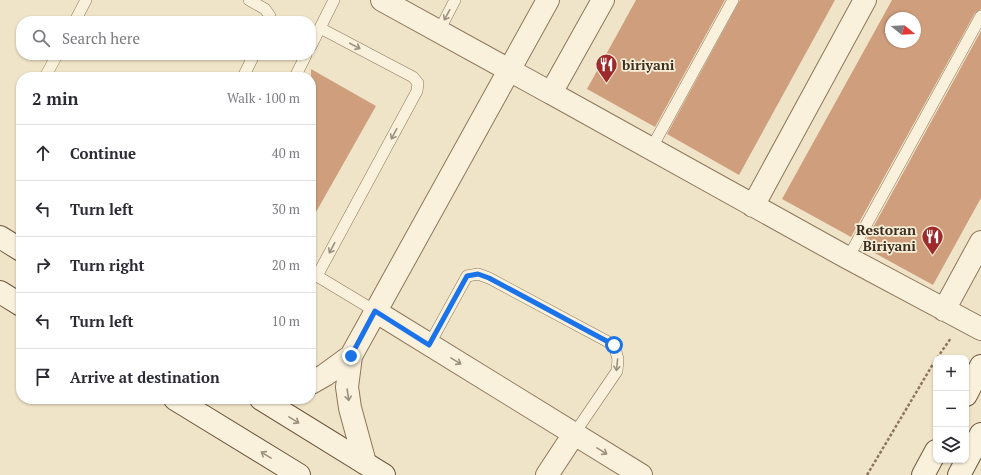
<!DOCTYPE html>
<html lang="en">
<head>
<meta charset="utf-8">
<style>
	:root { --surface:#fff; --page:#f2f2f3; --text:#2b2b33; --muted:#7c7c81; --line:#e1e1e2 }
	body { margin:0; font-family:"PT Serif",serif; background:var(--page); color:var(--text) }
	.controls { position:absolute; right:12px; bottom:12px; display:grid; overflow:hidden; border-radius:8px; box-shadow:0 1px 3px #0004 }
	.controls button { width:36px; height:36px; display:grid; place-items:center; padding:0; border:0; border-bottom:1px solid var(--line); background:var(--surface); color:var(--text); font:20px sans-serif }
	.compass { position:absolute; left:885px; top:12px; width:36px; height:36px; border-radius:50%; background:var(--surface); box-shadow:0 1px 3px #0004; rotate:108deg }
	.stop { position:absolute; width:12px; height:12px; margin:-9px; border:3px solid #1a73e8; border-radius:50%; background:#fff }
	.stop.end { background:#1a73e8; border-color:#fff; box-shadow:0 1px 4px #0008 }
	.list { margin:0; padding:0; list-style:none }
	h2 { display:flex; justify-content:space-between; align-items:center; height:52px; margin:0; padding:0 16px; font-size:17px }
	h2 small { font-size:13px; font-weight:400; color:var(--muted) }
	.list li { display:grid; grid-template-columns:26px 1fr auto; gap:12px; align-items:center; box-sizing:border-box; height:56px; padding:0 16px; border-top:1px solid var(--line) }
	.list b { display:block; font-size:15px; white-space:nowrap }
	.list em { font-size:13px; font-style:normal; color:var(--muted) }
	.icon { flex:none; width:22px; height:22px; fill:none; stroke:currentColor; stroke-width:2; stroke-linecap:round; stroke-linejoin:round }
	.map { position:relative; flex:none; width:981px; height:475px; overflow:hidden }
	.search { position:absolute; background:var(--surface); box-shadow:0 1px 3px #0004; left:16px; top:16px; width:300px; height:44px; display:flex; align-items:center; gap:10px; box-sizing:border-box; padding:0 14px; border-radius:16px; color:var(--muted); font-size:15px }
	.panel { position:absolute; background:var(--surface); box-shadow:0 1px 3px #0004; left:16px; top:72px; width:300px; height:332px; border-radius:16px }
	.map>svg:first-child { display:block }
</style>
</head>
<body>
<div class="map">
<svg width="981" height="475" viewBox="0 0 981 475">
	<rect width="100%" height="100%" fill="#f0e4c8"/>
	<!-- building -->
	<path fill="#cf9f7d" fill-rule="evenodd" d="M636 0H725L655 127 587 89Z
		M740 0H835L739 175 667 134Z
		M892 0H981V9L975 13 851 237 782 199ZM891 18H915V42H891Z
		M981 31V198L933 285 871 251 872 249 864 244Z
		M311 69 376 106 311 221Z"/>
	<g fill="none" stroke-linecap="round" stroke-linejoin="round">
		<defs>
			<path id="lane" d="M249 0 265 9 270 16 269 21
				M75 21 86 0
				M439 31 455 0
				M311 46 334 0
				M45 77 57 55
				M243 77 254 55
				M295 77 306 55
				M651 149 733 0
				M848 258 981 16
				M311 272 317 276 417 91 418 83 413 77 320 28
				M317 276 375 311
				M429 345 467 276 478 274 489 278 614 345 618 359 617 371 574 434"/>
			<path id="street" d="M382 0 551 93
				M603 0 551 93 848 258 981 329
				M753 206 865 0
				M944 310 981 242
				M375 311 641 475
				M311 383 325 375 351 356
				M365 463 350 408 347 387 351 356 548 0
				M547 475 574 434"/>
			<path id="secondary" d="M0 237 21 250
				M0 292 21 305
				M966 395 981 366
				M175 399 299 475
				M261 399 384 475
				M923 475 936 451
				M959 475 981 434"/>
		</defs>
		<!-- lane casing -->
		<use href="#lane" stroke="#8d765c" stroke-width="12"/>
		<!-- street casing -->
		<use href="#street" stroke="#8d765c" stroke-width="24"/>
		<!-- secondary casing -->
		<use href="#secondary" stroke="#6f573f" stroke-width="24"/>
		<!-- path -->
		<path stroke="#8d765c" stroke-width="2.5" stroke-dasharray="3 2" stroke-linecap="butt" d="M937 358 951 338
			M867 475 936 359"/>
		<!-- lane -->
		<use href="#lane" stroke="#faf1dc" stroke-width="11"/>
		<!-- street -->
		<use href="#street" stroke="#faf1dc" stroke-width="22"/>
		<!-- secondary -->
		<use href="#secondary" stroke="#faf1dc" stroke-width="22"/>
	</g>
	<!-- one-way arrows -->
	<defs><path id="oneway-shaft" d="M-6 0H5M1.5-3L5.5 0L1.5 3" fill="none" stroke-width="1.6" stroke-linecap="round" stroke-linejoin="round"/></defs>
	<g stroke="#9c907e">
		<use href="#oneway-shaft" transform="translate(447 15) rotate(118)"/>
		<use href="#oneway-shaft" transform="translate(355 46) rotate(28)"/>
		<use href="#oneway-shaft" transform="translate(394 134) rotate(118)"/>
		<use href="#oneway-shaft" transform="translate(332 248) rotate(118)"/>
		<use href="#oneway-shaft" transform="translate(456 361) rotate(32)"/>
		<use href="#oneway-shaft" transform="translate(617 365) rotate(96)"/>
		<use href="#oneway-shaft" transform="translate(348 395) rotate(82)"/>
		<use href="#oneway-shaft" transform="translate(294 420) rotate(32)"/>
		<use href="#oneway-shaft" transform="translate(602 451) rotate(32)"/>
		<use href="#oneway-shaft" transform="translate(266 455) rotate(-148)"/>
	</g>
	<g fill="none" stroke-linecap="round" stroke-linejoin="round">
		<!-- route -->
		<path stroke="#1a73e8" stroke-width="5" d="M351 356 375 311 429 345 467 276 478 274 489 278 614 345"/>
	</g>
	<!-- icons -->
	<defs>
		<symbol id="restaurant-pin" viewBox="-11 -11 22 30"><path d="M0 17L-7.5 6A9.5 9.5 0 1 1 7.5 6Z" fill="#9e2a2b" stroke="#f7eed8"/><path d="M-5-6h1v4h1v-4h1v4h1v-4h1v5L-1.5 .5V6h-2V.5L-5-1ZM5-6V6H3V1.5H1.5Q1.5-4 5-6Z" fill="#fff"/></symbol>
	</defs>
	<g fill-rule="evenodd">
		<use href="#restaurant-pin" x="594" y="52" width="25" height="34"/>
		<use href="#restaurant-pin" x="920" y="224" width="25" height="34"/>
	</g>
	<g text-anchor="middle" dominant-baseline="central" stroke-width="3.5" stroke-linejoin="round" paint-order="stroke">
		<!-- poi labels -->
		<g font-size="14" font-weight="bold" fill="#3d2e20" stroke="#f7eed8" text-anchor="start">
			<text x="622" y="64">biriyani</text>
			<text x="916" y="229" text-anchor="end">Restoran<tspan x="916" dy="16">Biriyani</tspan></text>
		</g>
	</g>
</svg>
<div class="controls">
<button>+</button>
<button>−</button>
<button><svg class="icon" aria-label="layers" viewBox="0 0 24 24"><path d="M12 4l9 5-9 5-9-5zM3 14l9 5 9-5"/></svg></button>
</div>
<svg class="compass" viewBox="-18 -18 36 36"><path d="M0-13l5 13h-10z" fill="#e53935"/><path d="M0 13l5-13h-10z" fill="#7c7c81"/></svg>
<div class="stop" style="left:614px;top:345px"></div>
<div class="stop end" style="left:351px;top:356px"></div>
<div class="search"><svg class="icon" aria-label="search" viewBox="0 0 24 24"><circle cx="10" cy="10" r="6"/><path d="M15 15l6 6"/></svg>Search here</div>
<section class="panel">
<h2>2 min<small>Walk · 100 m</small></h2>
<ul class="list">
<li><svg class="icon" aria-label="ahead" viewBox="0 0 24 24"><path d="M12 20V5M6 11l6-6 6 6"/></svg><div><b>Continue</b></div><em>40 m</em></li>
<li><svg class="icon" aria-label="left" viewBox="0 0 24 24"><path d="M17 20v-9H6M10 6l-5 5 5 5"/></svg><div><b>Turn left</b></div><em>30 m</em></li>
<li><svg class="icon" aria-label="right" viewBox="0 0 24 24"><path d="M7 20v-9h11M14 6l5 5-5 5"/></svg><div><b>Turn right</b></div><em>20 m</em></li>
<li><svg class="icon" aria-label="left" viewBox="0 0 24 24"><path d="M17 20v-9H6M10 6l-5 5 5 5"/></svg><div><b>Turn left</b></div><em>10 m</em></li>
<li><svg class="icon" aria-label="arrive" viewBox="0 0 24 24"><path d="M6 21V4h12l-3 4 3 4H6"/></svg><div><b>Arrive at destination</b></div></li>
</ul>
</section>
</div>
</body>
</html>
